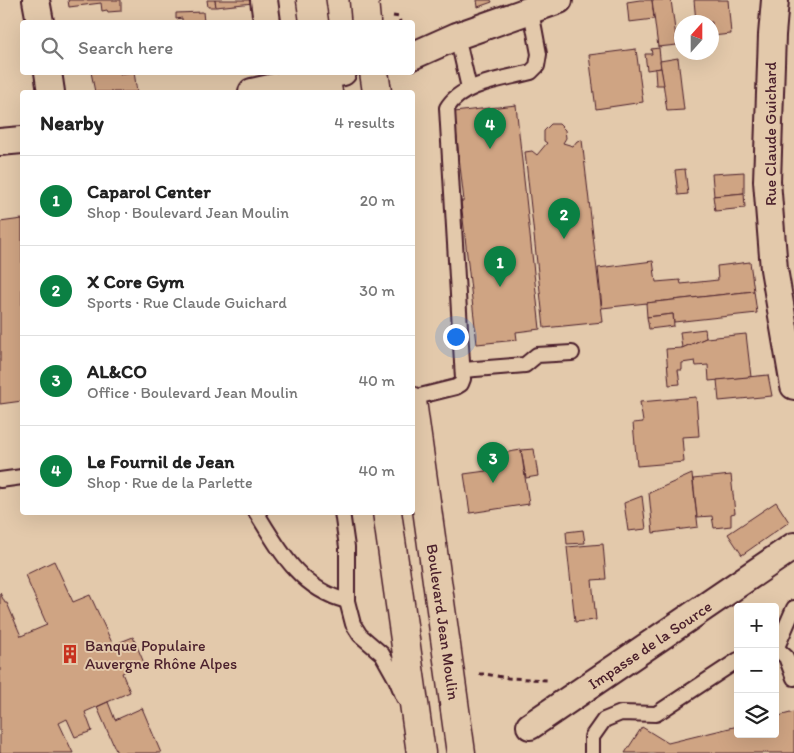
<!DOCTYPE html>
<html lang="en">
<head>
<meta charset="utf-8">
<style>
	:root { --surface:#fff; --page:#f2f2f2; --text:#222; --muted:#767676; --line:#e0e0e0; --accent:#0b8043 }
	body { margin:0; font-family:Itim,sans-serif; background:var(--page); color:var(--text) }
	.controls { position:absolute; right:15px; bottom:15px; display:grid; overflow:hidden; border-radius:5px; box-shadow:0 5px 20px #0002 }
	.controls button { width:45px; height:45px; display:grid; place-items:center; padding:0; border:0; border-bottom:1px solid var(--line); background:var(--surface); color:var(--text); font:25px sans-serif }
	.compass { position:absolute; left:674px; top:15px; width:45px; height:45px; border-radius:50%; background:var(--surface); box-shadow:0 5px 20px #0002; rotate:21deg }
	.you { position:absolute; left:455px; top:336px; width:18px; height:18px; margin:-12px; border:4px solid #fff; border-radius:50%; background:#1a73e8; box-shadow:0 0 0 8px #1a73e833 }
	.badge { display:grid; place-items:center; width:32px; height:32px; border-radius:50%; background:var(--accent); color:#fff; font-size:16px; font-weight:700 }
	.pin { position:absolute; translate:-50% -41px; filter:drop-shadow(0 1px 2px #0008) }
	.pin::after { content:''; position:absolute; top:26px; width:18px; height:15px; background:inherit; clip-path:polygon(0 0,100% 0,50% 100%) }
	.list { margin:0; padding:0; list-style:none }
	h2 { display:flex; justify-content:space-between; align-items:center; height:65px; margin:0; padding:0 20px; font-size:21px }
	h2 small { font-size:16px; font-weight:400; color:var(--muted) }
	.list li { display:grid; grid-template-columns:32px 1fr auto; gap:15px; align-items:center; box-sizing:border-box; height:90px; padding:0 20px; border-top:1px solid var(--line) }
	.list b { display:block; font-size:19px; white-space:nowrap }
	.list p { margin:0; font-size:16px; white-space:nowrap; color:var(--muted) }
	.list em { font-size:16px; font-style:normal; color:var(--muted) }
	.icon { flex:none; width:28px; height:28px; fill:none; stroke:currentColor; stroke-width:2; stroke-linecap:round; stroke-linejoin:round }
	.map { position:relative; flex:none; width:794px; height:753px; overflow:hidden }
	.search { position:absolute; background:var(--surface); box-shadow:0 5px 20px #0002; left:20px; top:20px; width:395px; height:55px; display:flex; align-items:center; gap:12px; box-sizing:border-box; padding:0 18px; border-radius:5px; color:var(--muted); font-size:19px }
	.panel { position:absolute; background:var(--surface); box-shadow:0 5px 20px #0002; left:20px; top:90px; width:395px; height:425px; border-radius:5px }
	.map>svg:first-child { display:block }
	.building { fill:#cfa483; stroke:#4a1f2b }
	.lines { fill:none; stroke-linecap:round; stroke-linejoin:round }
	.service-casing { stroke:#4a1f2b; stroke-width:18 }
	.minor-casing { stroke:#4a1f2b; stroke-width:30 }
	.primary-casing { stroke:#4a1f2b; stroke-width:31 }
	.path { stroke:#4a1f2b; stroke-width:3; stroke-dasharray:5 4; stroke-linecap:butt }
	.service { stroke:#e3c9ab; stroke-width:14 }
	.minor { stroke:#e3c9ab; stroke-width:26 }
	.primary { stroke:#e3c9ab; stroke-width:28 }
	.labels { text-anchor:middle; dominant-baseline:central; stroke-width:4; stroke-linejoin:round; paint-order:stroke }
	.street-label { font-size:16px; fill:#4a1f2b; stroke:#e3c9ab }
	.poi-label { font-size:16px; fill:#4a1f2b; stroke:#e3c9ab; text-anchor:start }
</style>
</head>
<body>
<div class="map">
<svg width="794" height="753" viewBox="0 0 794 753">
	<rect width="100%" height="100%" fill="#e3c9ab"/>
	<filter id="ink" filterUnits="userSpaceOnUse"><feTurbulence type="fractalNoise" baseFrequency=".02" numOctaves="2"/><feDisplacementMap in="SourceGraphic" scale="10" xChannelSelector="R" yChannelSelector="G"/><feConvolveMatrix kernelMatrix="1 2 1 2 8 2 1 2 1" color-interpolation-filters="sRGB"/></filter>
	<g filter="url(#ink)">
		<g class="building">
			<path d="M68,0H121V11L108,12L107,10L102,11L101,3L69,7Z"/>
			<path d="M207,0H215L216,7H208Z"/>
			<path d="M215,0H253V3L216,7Z"/>
			<path d="M477,0H491L492,2L478,7Z"/>
			<path d="M640,0H652L654,19L629,22L627,2Z"/>
			<path d="M652,0H671L677,45L658,47Z"/>
			<path d="M694,0H728L731,34L712,36V22H696Z"/>
			<path d="M203,12L204,22H182V18L176,19V13Z"/>
			<path d="M659,48L661,68L647,70L645,54H652L651,49Z"/>
			<path d="M636,49L643,102L596,109L589,55Z"/>
			<path d="M678,58L684,110L667,111L660,61Z"/>
			<path d="M661,68L664,85H656L655,69Z"/>
			<path d="M91,72H119V74L134,72L137,92H95Z"/>
			<path d="M516,105L540,329L516,332L517,340L477,344L461,201H464L454,112Z"/>
			<path d="M551,124H559L565,130L566,138L563,143L573,146L577,141L582,140L603,322L544,328L525,152L532,151L537,155L547,143L544,141V131Z"/>
			<path d="M685,169L688,194L678,195L675,170Z"/>
			<path d="M744,172V193L714,196L712,174Z"/>
			<path d="M744,193L745,208L715,211L713,196Z"/>
			<path d="M22,219V401L0,404V222Z"/>
			<path d="M653,261L656,282L680,280L681,284L718,280L717,266L750,262L754,291L602,308L598,268Z"/>
			<path d="M754,291L757,313L674,322L673,314L647,317L646,303Z"/>
			<path d="M673,314L674,326L649,329L647,317Z"/>
			<path d="M705,329L706,338L682,348L680,332Z"/>
			<path d="M746,334L751,377L709,381L708,365L696,366L695,361L682,363V370H678L680,384L669,385L666,349L682,348L706,338Z"/>
			<path d="M768,375L772,396L719,401L717,380Z"/>
			<path d="M696,397L699,436L682,437L684,462L637,466L633,423L643,422L640,402Z"/>
			<path d="M534,449L538,476L526,478L521,450Z"/>
			<path d="M521,450L529,504L470,513L464,474L486,471L484,456Z"/>
			<path d="M692,474L698,527L653,533L649,493Z"/>
			<path d="M731,475L735,513L731,514V526L714,528L712,516L697,517L693,479Z"/>
			<path d="M642,496L646,529L628,531L624,503Z"/>
			<path d="M776,502L789,522L742,555L728,534Z"/>
			<path d="M583,530L585,543L567,544L566,532Z"/>
			<path d="M603,544L606,579L592,580L596,620L575,622L567,547Z"/>
			<path d="M54,561L73,602L90,595L113,645L133,637L144,663L122,673L130,692L85,712L92,731L75,737L67,719L59,723L73,753H0V593L5,603H7L21,636L47,625L25,575Z"/>
			<path d="M108,702L115,720L142,708L161,753H117L97,707Z"/>
			<path d="M794,712V753H625L642,727L668,743L738,726V734H775V717Z"/>
		</g>
		<g class="lines">
			<g class="service-casing">
				<g id="service">
					<path d="M457,36L469,88"/>
					<path d="M463,370L525,365L537,355L572,353"/>
					<path d="M412,398L456,387L461,384L463,379L447,108C461,83 505,79 531,72L537,66L539,54L531,11"/>
					<path d="M0,480L22,477"/>
					<path d="M256,512C280,551 300,589 347,601"/>
					<path d="M342,512L347,547V601L353,624L360,635L382,654L396,679L404,698"/>
					<path d="M775,647L786,657L794,678"/>
					<path d="M777,647L794,608"/>
					<path d="M592,753V737L604,720L621,713L656,714L738,660"/>
				</g>
			</g>
			<g class="minor-casing">
				<g id="minor">
					<path d="M36,0L40,22"/>
					<path d="M264,0L267,22"/>
					<path d="M775,0L772,35L767,181L774,269L794,386"/>
					<path d="M412,56L457,36L559,0"/>
					<path d="M48,72L51,92"/>
					<path d="M252,92L343,72"/>
					<path d="M0,142L22,140"/>
					<path d="M530,726L794,546"/>
				</g>
			</g>
			<g class="primary-casing">
				<g id="primary">
					<path d="M311,0L314,22"/>
					<path d="M364,0L366,22"/>
					<path d="M324,72L328,92"/>
					<path d="M374,72L377,92"/>
					<path d="M412,401L461,753"/>
					<path d="M387,512L421,753"/>
				</g>
			</g>
			<g class="path">
				<path d="M393,16L399,17L400,22"/>
				<path d="M479,674H485L508,678L549,680"/>
			</g>
			<use href="#service" class="service"/>
			<use href="#minor" class="minor"/>
			<use href="#primary" class="primary"/>
		</g>
	</g>
	<defs>
		<g id="building-bare" transform="scale(1.5)"><path d="M-4-6H4V6H1V3H-1V6H-4ZM-2.5-4.3h1.7v1.8h-1.7ZM.8-4.3h1.7v1.8H.8ZM-2.5-1h1.7V.8h-1.7ZM.8-1h1.7V.8H.8Z" fill="#c8321e" stroke="#e3c9ab" stroke-width="2.5" paint-order="stroke"/></g>
	</defs>
	<g fill-rule="evenodd">
		<use href="#building-bare" x="70" y="654"/>
	</g>
	<g class="labels">
		<g class="street-label">
			<text transform="translate(770 134) rotate(-90)">Rue Claude Guichard</text>
			<text transform="translate(443 622) rotate(82)">Boulevard Jean Moulin</text>
			<text transform="translate(650 645) rotate(-34)">Impasse de la Source</text>
		</g>
		<g class="poi-label">
			<text x="85" y="645">Banque Populaire<tspan x="85" dy="18">Auvergne Rhône Alpes</tspan></text>
		</g>
	</g>
</svg>
<div class="controls">
<button>+</button>
<button>−</button>
<button><svg class="icon" aria-label="layers" viewBox="0 0 24 24"><path d="M12 4l9 5-9 5-9-5zM3 14l9 5 9-5"/></svg></button>
</div>
<svg class="compass" viewBox="-18 -18 36 36"><path d="M0-13l5 13h-10z" fill="#e53935"/><path d="M0 13l5-13h-10z" fill="#767676"/></svg>
<div class="you"></div>
<div class="pin badge" style="left:500px;top:287px">1</div>
<div class="pin badge" style="left:564px;top:239px">2</div>
<div class="pin badge" style="left:493px;top:483px">3</div>
<div class="pin badge" style="left:490px;top:149px">4</div>
<div class="search"><svg class="icon" aria-label="search" viewBox="0 0 24 24"><circle cx="10" cy="10" r="6"/><path d="M15 15l6 6"/></svg>Search here</div>
<section class="panel">
<h2>Nearby<small>4 results</small></h2>
<ul class="list">
<li><span class="badge">1</span><div><b>Caparol Center</b><p>Shop · Boulevard Jean Moulin</p></div><em>20 m</em></li>
<li><span class="badge">2</span><div><b>X Core Gym</b><p>Sports · Rue Claude Guichard</p></div><em>30 m</em></li>
<li><span class="badge">3</span><div><b>AL&amp;CO</b><p>Office · Boulevard Jean Moulin</p></div><em>40 m</em></li>
<li><span class="badge">4</span><div><b>Le Fournil de Jean</b><p>Shop · Rue de la Parlette</p></div><em>40 m</em></li>
</ul>
</section>
</div>
</body>
</html>
